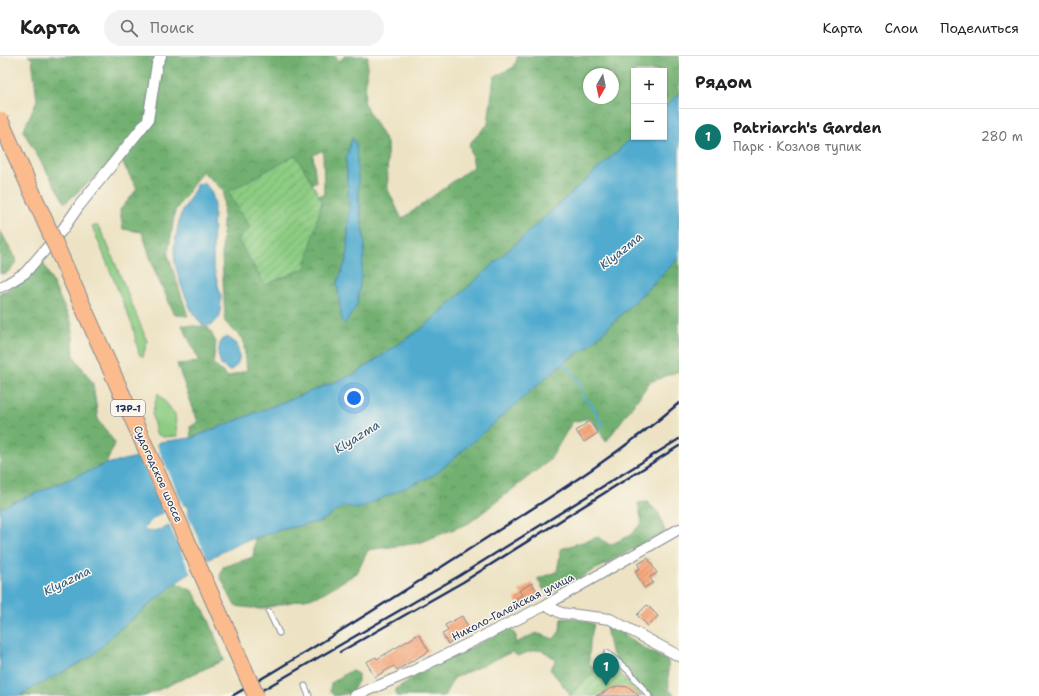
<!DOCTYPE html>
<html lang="ru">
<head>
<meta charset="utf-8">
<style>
	:root { --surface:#fff; --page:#f2f2f2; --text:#202124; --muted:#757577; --line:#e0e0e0; --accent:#0f766e }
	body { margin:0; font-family:"Shantell Sans",sans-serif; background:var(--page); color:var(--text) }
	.controls { position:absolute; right:12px; top:12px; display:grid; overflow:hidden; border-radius:0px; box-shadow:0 1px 3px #0004 }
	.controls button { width:36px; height:36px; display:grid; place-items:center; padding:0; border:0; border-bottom:1px solid var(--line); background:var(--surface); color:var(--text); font:20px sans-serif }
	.compass { position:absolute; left:583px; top:12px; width:36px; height:36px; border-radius:50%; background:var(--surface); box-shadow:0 1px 3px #0004; rotate:189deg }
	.you { position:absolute; left:354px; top:342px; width:14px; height:14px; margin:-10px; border:3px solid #fff; border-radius:50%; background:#1a73e8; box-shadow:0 0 0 6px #1a73e833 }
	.badge { display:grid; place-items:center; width:26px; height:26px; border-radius:50%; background:var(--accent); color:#fff; font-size:13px; font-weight:700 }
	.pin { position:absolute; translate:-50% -33px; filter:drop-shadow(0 1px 2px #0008) }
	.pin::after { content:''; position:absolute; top:21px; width:14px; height:12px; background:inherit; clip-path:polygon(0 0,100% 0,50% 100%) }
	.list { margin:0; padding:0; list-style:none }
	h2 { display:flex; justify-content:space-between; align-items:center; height:52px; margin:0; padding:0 16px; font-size:17px }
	h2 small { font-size:13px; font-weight:400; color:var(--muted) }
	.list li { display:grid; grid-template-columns:26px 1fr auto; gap:12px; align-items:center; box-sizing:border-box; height:56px; padding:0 16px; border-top:1px solid var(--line) }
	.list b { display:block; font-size:15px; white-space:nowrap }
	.list p { margin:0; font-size:13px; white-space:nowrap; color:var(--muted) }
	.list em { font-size:13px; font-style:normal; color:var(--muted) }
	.icon { flex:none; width:22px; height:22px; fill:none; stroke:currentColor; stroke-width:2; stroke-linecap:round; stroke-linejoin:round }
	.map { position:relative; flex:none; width:679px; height:640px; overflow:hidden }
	header { display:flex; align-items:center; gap:24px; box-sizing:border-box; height:56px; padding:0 20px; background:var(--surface); border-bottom:1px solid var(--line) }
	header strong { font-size:19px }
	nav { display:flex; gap:22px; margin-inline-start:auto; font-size:14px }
	.search { width:280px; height:36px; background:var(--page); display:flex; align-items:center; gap:10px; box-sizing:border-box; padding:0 14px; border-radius:22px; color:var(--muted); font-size:15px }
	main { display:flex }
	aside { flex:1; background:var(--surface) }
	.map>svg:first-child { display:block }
	.grass { fill:#8dcc83; stroke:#547e70 }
	.forest { fill:url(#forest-crowns); stroke:#467068; fill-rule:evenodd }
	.garden { fill:url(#garden-furrows); stroke:#547e70 }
	.water { fill:#51abcf; stroke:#366d96; fill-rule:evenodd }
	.pier { fill:#ede3c4 }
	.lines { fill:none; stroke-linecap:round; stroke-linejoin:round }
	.stream { stroke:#51abcf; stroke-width:2.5 }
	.building { fill:url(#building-hatch) }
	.lane-casing { stroke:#848991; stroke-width:7 }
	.street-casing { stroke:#848991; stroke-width:12 }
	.lane { stroke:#fff; stroke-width:5 }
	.street { stroke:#fff; stroke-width:10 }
	.rail { stroke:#1b2f5e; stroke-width:2.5 }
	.primary-bridge-casing { stroke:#848991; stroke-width:18; stroke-linecap:butt }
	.primary-bridge { stroke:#fbbb8d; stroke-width:16 }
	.labels { text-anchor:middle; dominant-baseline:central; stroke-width:3; stroke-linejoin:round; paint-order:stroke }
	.shield { fill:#fbf7ec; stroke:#5e6b89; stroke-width:1 }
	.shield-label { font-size:10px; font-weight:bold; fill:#1b2f5e }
	.street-label { font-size:11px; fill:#1b2f5e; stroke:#fbf7ec }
	.water-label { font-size:12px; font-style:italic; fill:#2e5a86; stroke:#fbf7ec }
</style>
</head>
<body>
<header>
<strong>Карта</strong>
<div class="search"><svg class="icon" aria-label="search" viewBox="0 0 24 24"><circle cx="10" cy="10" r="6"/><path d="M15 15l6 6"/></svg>Поиск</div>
<nav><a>Карта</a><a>Слои</a><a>Поделиться</a></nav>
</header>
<main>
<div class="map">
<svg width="679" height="640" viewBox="0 0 679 640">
	<defs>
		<pattern id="forest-crowns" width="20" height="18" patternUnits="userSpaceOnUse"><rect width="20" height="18" fill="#72b071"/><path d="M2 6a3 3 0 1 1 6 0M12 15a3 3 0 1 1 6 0" fill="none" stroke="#5d9060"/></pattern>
		<pattern id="garden-furrows" width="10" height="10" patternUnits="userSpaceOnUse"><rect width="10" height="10" fill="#8dcc83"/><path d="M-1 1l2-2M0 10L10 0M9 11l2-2" fill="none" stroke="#72a66e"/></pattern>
		<pattern id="building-hatch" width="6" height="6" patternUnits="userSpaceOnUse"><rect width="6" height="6" fill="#f7a97d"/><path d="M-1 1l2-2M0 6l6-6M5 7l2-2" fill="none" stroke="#c78a6a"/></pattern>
	</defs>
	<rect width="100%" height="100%" fill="#fbf7ec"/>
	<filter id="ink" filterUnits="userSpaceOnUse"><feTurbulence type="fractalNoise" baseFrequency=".025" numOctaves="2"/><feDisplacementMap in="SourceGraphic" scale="8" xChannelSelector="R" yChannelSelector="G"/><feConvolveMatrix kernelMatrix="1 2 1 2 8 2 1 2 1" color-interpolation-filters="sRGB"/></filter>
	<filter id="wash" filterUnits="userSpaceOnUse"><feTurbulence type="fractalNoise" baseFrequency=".012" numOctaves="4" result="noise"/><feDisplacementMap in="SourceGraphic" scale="16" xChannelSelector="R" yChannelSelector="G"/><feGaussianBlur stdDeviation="0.9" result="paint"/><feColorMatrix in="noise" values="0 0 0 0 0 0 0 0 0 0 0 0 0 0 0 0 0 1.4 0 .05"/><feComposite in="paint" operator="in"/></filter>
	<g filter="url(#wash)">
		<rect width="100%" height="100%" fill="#ede3c4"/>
		<g class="grass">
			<path d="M92,170H98L106,185L147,285L143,301L139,298L133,271Z"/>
			<path d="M158,337L175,358L177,380L163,381L156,378L152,358Z"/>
		</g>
		<g class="forest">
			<path d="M28,0H335L339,5L345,0H368L364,48L387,87L388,134L402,163L474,110L469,88L488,68L494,21L514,11L518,0H679V38L664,52V15H634V80L425,270L355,318L191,382L190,371L198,366L177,308L200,306L182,269L208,271L216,286L213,308L228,321L247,314L243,283L225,266L222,200L224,135L202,115L175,155L168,199L188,260L175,259L155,216L142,176L123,173L120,154L137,133L119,100L65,147L23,75L37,44L32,2ZM589,18H613V42H589ZM352,82L365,190L337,227L347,202L349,151L346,103ZM323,94L324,139H319L307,144L309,127L316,126L313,99Z"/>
			<path d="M0,174L17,206L7,217L0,218Z"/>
			<path d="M679,202V315L650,326L606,386L595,368L589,362L572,366L550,404L469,467L419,487L368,494L357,517L318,540L260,553L235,550L220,520L223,511L253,501L255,482L280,474L322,465L344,449L563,307L590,289Z"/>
			<path d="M43,206L72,268L74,300L93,328L98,363L115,387L106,408L0,452V236C16,233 31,217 43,206Z"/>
			<path d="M647,446L659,457L665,476L557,534H544L537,523L557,516L561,493L598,481L610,489L629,480L642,467L638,447Z"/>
			<path d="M176,527L193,535L209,564L224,604L145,640H19L92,600L117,575Z"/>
			<path d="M573,562L594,568L590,585L589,607L593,611L608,602L618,612V616L607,605L570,638L550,613L556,604C539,590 537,593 518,600L512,596L454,622L444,640H396V633L417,618L510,572L516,580V587L536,577L554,583L560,575L561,563Z"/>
			<path d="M606,571H614L645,593L668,605L669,633L675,640H646L624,615L611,596Z"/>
			<path d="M352,615L358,618V625L351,637L334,640L330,635L331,627C338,624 344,617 352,615Z"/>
		</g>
		<g class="garden">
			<path d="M296,99L322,145L305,212L265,229L238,184L250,172L228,136Z"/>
			<path d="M607,605L642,640H568Z"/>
		</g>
		<g class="water">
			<path d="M679,38V202L590,289L563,307L436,418L358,453L344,450L322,465L280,474L240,487L214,500L176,527L117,575L92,600L19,640H0V452L106,408L137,401L160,386L191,382L355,318L425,270L634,80V81H664V52ZM181,448L188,450L189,454C188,456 188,458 186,460C181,467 155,477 145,475L144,473C153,459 167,455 181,448Z"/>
			<path d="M352,81L356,89L359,146L365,190L357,249L345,268L342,265L337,227L347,202L349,151L346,103Z"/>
			<path d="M204,127L211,135L214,144L213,208L221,241L220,261L212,269H202L192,256L181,229L175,208L174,191L180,160L197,129Z"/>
			<path d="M228,281L237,288C240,301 242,306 230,315L221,309L218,297L221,284Z"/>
		</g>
		<g class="pier">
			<path d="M156,387L184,451L181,450L165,458L138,398Z"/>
			<path d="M186,455L209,506L191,518L169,468L185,459Z"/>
		</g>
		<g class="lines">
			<path class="stream" d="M561,306L575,319L579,327L584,342L592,349L603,370"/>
		</g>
		<g id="blocks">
			<g class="building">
				<path d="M589,365L598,377L584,386L576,375Z"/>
				<path d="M648,502L657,517L650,521L653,527L644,532L635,515L640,513L638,508Z"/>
				<path d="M532,527L540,540L520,552L515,543L522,539L519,535Z"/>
				<path d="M647,549L658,560L648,570L637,559Z"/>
				<path d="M462,560L470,575L448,588L442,578L448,575L445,569Z"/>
				<path d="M419,578L429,595L397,614L394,610L375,621L366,606L376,601L377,603Z"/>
				<path d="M617,630L629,631L639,640H596Z"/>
			</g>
		</g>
	</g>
	<g filter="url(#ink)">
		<use href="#blocks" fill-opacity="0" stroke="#848991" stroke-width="1"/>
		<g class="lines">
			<g class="lane-casing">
				<g id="lane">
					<path d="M269,556L279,577"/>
					<path d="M607,597L629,615L649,640"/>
					<path d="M305,630L309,640"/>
				</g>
			</g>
			<g class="street-casing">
				<g id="street">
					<path d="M0,231L5,229L25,217L63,173L79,150L148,64L157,8L161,0"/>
					<path d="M546,549L561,557L610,563L679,600"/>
					<path d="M354,640L411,616L546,549L679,473"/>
				</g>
			</g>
			<use href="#lane" class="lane"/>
			<use href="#street" class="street"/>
			<g class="rail">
				<path d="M340,596L463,526L679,390"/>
				<path d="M232,640C313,593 392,543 471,492C542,446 615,402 679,347"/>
				<path d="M252,640L459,520L679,383"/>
			</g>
			<g class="primary-bridge-casing">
				<path id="primary-bridge" d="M0,64L256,640"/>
			</g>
			<use href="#primary-bridge" class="primary-bridge"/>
		</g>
	</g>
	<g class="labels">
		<rect class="shield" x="111" y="344" width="34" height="16" rx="3"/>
		<g class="shield-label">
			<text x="128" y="352">17Р-1</text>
		</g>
		<g class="street-label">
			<text transform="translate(158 418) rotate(66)">Судогодское шоссе</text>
			<text transform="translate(513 551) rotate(-27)">Николо-Галейская улица</text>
		</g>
		<g class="water-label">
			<text transform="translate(621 195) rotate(-39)">Klyazma</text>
			<text transform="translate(357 381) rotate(-32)">Klyazma</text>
			<text transform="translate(67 525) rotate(-26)">Klyazma</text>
		</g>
	</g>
</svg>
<div class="controls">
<button>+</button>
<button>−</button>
</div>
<svg class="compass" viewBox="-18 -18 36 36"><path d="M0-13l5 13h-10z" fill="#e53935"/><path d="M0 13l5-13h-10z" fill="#757577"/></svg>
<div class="you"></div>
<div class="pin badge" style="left:606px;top:630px">1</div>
</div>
<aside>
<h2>Рядом<small></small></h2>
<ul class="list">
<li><span class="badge">1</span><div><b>Patriarch's Garden</b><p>Парк · Козлов тупик</p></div><em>280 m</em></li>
</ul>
</aside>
</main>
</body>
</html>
